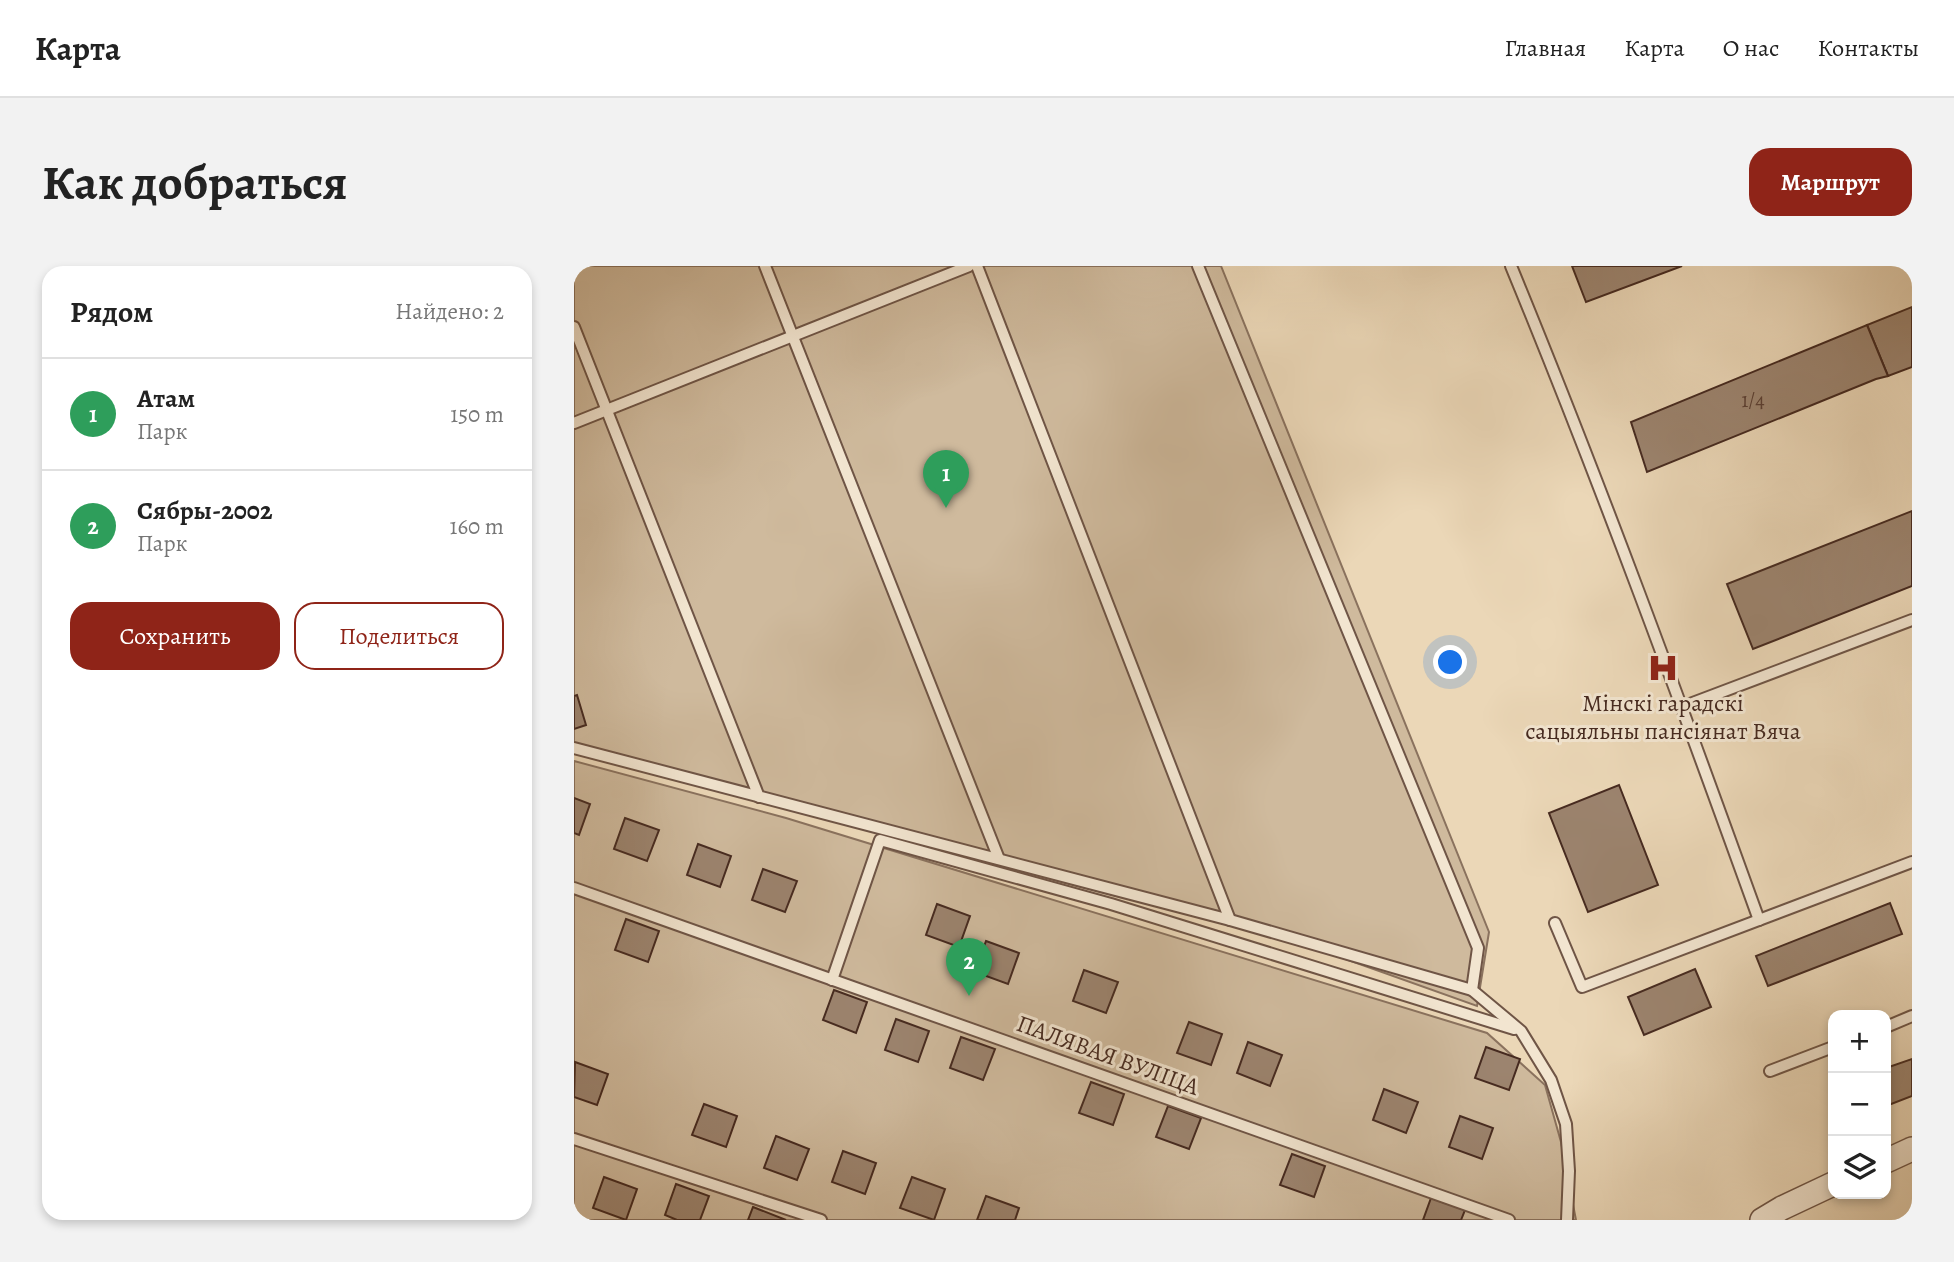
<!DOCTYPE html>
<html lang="ru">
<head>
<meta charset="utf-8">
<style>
	:root { --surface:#fff; --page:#f2f2f2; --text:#222; --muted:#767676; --line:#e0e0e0; --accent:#8f2418 }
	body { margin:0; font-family:Alegreya,serif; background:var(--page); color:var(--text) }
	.controls { position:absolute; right:21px; bottom:21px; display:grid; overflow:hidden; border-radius:14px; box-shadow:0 4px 10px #0003 }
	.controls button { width:63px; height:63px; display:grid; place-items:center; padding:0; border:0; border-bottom:2px solid var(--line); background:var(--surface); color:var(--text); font:35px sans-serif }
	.you { position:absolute; left:877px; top:397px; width:24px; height:24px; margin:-18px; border:5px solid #fff; border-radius:50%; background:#1a73e8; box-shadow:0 0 0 10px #1a73e833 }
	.badge { display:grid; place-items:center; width:46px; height:46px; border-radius:50%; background:var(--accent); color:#fff; font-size:23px; font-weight:700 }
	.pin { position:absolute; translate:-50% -58px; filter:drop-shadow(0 2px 4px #0008) }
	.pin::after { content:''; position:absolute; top:37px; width:24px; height:21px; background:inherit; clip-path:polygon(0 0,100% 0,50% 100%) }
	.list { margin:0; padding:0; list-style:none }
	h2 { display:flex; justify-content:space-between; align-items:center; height:91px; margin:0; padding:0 28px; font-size:30px }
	h2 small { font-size:23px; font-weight:400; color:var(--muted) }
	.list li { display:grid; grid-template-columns:46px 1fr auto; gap:21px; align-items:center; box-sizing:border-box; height:112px; padding:0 28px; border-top:2px solid var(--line) }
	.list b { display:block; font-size:26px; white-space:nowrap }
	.list p { margin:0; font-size:23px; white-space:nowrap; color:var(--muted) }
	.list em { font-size:23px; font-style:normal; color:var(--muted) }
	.actions { display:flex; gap:14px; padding:21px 28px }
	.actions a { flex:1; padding:16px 0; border:2px solid var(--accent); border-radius:21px; text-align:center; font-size:24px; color:var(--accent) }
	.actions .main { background:var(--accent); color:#fff }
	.icon { flex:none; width:38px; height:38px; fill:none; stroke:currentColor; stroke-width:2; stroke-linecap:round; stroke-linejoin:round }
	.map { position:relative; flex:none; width:1338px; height:954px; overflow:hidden; border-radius:21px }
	header { display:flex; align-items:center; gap:42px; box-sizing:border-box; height:98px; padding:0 35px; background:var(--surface); border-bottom:2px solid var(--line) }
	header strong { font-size:33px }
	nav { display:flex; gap:38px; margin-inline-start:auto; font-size:24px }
	.intro { display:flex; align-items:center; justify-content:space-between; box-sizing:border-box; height:168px; padding:0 42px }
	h1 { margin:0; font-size:49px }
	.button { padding:18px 32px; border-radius:21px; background:var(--accent); color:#fff; font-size:24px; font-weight:700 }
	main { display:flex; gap:42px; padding:0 42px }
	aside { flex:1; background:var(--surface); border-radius:21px; box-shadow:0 4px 10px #0003 }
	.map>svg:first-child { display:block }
	.green { fill:#cfba9d; stroke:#8a725e; stroke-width:2 }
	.building { fill:#9c846f; stroke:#462a20; stroke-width:2 }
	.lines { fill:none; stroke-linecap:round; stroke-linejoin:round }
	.service-casing { stroke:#6f5546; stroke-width:14 }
	.minor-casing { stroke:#6f5546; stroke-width:26 }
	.service { stroke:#f2e5d0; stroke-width:10 }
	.minor { stroke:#f2e5d0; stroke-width:23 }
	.labels { text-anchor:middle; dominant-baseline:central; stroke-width:6; stroke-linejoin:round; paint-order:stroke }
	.number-label { font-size:21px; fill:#5c4034 }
	.poi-label { font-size:24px; fill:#462a20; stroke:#f2e5d0 }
	.street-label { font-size:24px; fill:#462a20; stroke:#f2e5d0 }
</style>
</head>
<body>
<header>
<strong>Карта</strong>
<nav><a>Главная</a><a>Карта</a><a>О нас</a><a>Контакты</a></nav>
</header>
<div class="intro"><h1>Как добраться</h1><a class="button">Маршрут</a></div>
<main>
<aside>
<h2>Рядом<small>Найдено: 2</small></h2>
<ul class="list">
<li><span class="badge" style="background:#2e9e5b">1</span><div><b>Атам</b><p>Парк</p></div><em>150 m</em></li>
<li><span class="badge" style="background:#2e9e5b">2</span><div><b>Сябры-2002</b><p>Парк</p></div><em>160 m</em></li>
</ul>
<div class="actions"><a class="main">Сохранить</a><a>Поделиться</a></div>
</aside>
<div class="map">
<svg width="1338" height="954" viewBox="0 0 1338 954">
	<rect width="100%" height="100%" fill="#ebd7b7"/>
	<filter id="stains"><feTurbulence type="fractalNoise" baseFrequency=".00286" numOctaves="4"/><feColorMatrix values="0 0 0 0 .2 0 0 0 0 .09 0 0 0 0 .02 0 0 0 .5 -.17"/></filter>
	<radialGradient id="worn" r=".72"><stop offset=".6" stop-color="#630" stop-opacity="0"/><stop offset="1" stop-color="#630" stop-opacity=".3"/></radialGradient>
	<g class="green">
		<path d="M0,0H647L915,666L903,740L676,659L0,484Z"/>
		<path d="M0,495L212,552L913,767L971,819L987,876L1002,954H0Z"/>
	</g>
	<g class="building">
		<path d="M998,0H1108L1012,36Z"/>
		<path d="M1338,41V101L1314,110L1293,59Z"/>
		<path d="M1293,59L1314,110L1302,113L1073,206L1057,156Z"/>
		<path d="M1338,245V320L1179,383L1153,318Z"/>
		<path d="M3,429L12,459L0,463V430Z"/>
		<path d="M1045,519L1084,619L1014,646L975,547Z"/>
		<path d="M0,532L16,538L5,569L0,567Z"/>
		<path d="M51,552L85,564L73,595L40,583Z"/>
		<path d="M124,578L157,590L146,621L113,609Z"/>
		<path d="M189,603L223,615L211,646L178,634Z"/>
		<path d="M1316,637L1328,668L1194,720L1182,690Z"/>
		<path d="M363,638L396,650L385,681L352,669Z"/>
		<path d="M52,653L85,665L74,696L41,684Z"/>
		<path d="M412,675L445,687L434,718L401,706Z"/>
		<path d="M1121,703L1137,741L1070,769L1054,731Z"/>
		<path d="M510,704L544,716L532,747L499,735Z"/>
		<path d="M260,724L293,736L282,767L249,754Z"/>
		<path d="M322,753L355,765L344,796L311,784Z"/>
		<path d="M615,756L648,768L637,799L603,787Z"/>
		<path d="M387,771L421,783L409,814L376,802Z"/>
		<path d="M674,776L708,789L696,820L663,807Z"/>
		<path d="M912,781L946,793L935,824L901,812Z"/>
		<path d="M1338,793V830L1312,840V802Z"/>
		<path d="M1,796L34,808L23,839L0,831Z"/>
		<path d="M517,816L550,828L539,859L505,847Z"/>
		<path d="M810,823L844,836L832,867L799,854Z"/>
		<path d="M130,838L163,850L152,881L118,869Z"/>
		<path d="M594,840L627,852L615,883L582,871Z"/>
		<path d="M886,850L919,862L908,893L875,881Z"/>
		<path d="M202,870L235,883L223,914L190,902Z"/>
		<path d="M269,885L302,897L291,928L258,916Z"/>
		<path d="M718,888L751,900L740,931L706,919Z"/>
		<path d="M30,911L63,923L52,954L19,942Z"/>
		<path d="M338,911L371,923L360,954L326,942Z"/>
		<path d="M102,918L135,930L126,954H103L91,949Z"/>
		<path d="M412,930L445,942L441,954H403Z"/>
		<path d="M857,932L891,944L887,954H849Z"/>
		<path d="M179,941L212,954H174Z"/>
	</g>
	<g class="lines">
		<g class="service-casing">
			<g id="service">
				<path d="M191,0L425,593"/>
				<path d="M403,0L656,654"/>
				<path d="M624,0L904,682L898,724L947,765L977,814L992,858L995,905L993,954"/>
				<path d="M937,0C1026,216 1106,435 1185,654"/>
				<path d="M0,61L185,531"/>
				<path d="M0,157L395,0"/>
				<path d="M1108,441L1338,354"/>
				<path d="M0,482L656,654L898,724"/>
				<path d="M0,622L935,954"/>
				<path d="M981,657L1008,721L1338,596"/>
				<path d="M258,714L306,574L537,638L940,763"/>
				<path d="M1312,761L1338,750"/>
				<path d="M1196,805L1259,781"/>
				<path d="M0,873L247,954"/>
			</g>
		</g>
		<g class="minor-casing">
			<g id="minor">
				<path d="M1312,895L1338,883"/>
				<path d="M1188,954L1208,942L1259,918"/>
			</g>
		</g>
		<use href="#service" class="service"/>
		<use href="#minor" class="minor"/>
	</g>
	<defs>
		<g id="hospital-bare" transform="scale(2.415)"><path d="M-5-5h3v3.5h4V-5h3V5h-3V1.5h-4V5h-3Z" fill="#8f2418" stroke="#f2e5d0" stroke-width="2.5" paint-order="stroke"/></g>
	</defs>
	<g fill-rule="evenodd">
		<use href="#hospital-bare" x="1089" y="402"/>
	</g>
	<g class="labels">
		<g class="number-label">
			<text x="1179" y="134">1/4</text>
		</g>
		<g class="poi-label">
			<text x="1089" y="437">Мінскі гарадскі<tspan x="1089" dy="28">сацыяльны пансіянат Вяча</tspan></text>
		</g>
		<g class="street-label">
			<text transform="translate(534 789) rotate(20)">ПАЛЯВАЯ ВУЛІЦА</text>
		</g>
	</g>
	<rect width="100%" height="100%" filter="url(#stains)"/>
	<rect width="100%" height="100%" fill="url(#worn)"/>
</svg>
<div class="controls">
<button>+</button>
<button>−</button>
<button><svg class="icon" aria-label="layers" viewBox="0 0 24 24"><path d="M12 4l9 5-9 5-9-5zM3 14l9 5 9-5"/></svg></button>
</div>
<div class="you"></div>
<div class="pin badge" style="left:372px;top:242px;background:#2e9e5b">1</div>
<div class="pin badge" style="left:395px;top:730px;background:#2e9e5b">2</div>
</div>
</main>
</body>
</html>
